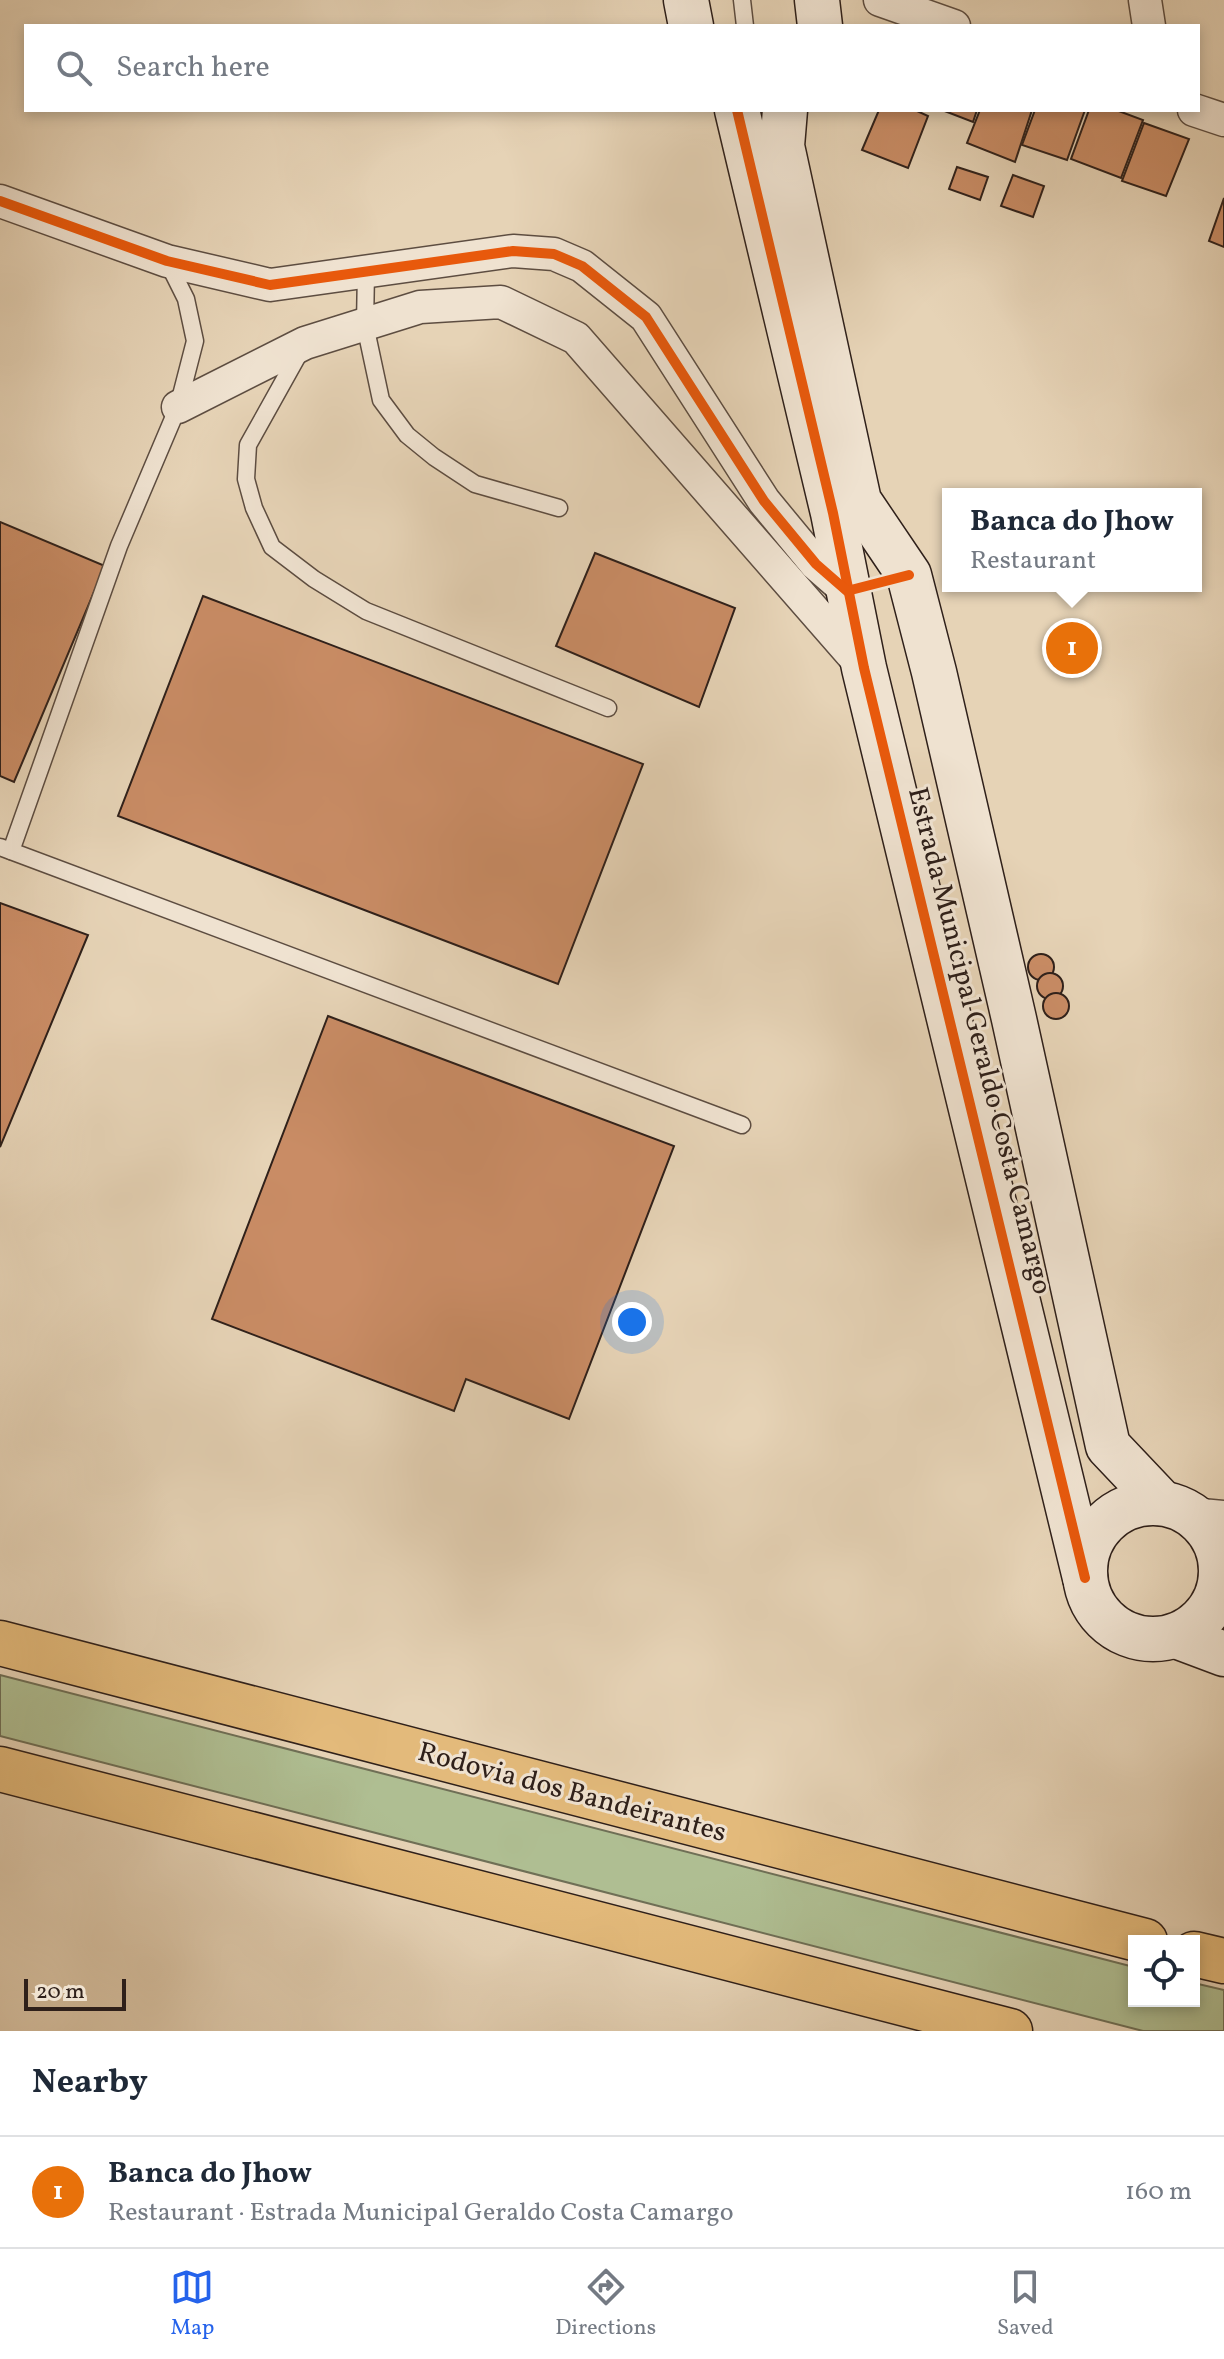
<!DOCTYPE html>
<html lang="en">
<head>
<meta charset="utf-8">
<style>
	:root { --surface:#fff; --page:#f2f2f3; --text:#1f2937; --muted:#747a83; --line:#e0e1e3; --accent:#2563eb }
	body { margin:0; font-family:Vollkorn,serif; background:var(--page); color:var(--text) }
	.controls { position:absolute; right:24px; bottom:24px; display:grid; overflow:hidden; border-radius:0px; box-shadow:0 4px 12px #0003 }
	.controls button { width:72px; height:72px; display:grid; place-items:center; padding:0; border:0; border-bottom:2px solid var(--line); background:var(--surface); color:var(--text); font:40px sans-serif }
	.scale { position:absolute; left:24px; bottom:20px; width:102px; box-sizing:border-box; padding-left:8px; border:4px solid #2f201a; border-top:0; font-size:22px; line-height:28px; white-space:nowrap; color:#2f201a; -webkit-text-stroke:6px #efe2d0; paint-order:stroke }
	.you { position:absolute; left:632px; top:1322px; width:28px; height:28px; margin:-20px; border:6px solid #fff; border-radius:50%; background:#1a73e8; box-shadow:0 0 0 12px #1a73e833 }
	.badge { display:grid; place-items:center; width:52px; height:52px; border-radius:50%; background:var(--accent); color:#fff; font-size:26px; font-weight:700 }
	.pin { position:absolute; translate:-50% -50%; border:4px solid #fff; box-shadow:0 2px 8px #0006 }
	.popup { position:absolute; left:942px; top:488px; width:260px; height:104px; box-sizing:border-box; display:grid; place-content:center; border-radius:0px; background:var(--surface); filter:drop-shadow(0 2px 6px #0005); font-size:26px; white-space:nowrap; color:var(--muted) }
	.popup b { font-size:30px; color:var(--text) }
	.popup::after { content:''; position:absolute; left:50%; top:100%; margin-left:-16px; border:16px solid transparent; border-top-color:var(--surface) }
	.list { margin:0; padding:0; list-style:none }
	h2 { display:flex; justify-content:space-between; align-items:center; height:104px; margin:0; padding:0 32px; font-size:34px }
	h2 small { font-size:26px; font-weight:400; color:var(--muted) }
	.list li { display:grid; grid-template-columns:52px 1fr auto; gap:24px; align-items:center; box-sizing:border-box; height:112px; padding:0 32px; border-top:2px solid var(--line) }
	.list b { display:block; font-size:30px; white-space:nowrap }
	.list p { margin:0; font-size:26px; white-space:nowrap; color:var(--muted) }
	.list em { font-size:26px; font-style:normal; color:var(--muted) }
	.icon { flex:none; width:44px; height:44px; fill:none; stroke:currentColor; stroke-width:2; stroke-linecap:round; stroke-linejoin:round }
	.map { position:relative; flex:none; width:1224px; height:2031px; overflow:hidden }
	.search { position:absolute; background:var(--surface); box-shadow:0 4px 12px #0003; left:24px; right:24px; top:24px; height:88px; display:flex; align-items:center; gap:20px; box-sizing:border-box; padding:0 28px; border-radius:0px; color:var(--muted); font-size:30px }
	.sheet { height:216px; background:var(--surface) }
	nav { display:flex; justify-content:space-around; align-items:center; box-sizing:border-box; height:112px; border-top:2px solid var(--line); background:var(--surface); font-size:22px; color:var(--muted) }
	nav a { display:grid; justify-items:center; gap:4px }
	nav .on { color:var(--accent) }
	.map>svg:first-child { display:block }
	.green { fill:#afbe92; stroke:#6f6f56; stroke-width:2 }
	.building { fill:#c98c65; stroke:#2f201a; stroke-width:2 }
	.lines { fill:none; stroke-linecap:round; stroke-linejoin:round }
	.lane-casing { stroke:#5d4d41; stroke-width:19 }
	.street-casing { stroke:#5d4d41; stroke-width:35 }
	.secondary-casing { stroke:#2f201a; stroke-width:47 }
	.highway-casing { stroke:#2f201a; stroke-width:47 }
	.lane { stroke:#efe2d0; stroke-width:16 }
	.street { stroke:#efe2d0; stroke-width:32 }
	.secondary { stroke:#efe2d0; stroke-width:44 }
	.highway { stroke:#e3ba7b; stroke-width:44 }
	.cycleway-casing { stroke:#efe2d0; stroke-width:15 }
	.cycleway { stroke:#e8590c; stroke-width:10 }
	.labels { text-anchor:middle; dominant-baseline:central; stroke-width:6; stroke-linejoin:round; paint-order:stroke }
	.street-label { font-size:28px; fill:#2f201a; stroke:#efe2d0 }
</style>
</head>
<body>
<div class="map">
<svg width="1224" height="2031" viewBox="0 0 1224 2031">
	<rect width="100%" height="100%" fill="#e6d3b6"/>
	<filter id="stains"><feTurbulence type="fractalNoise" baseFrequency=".0025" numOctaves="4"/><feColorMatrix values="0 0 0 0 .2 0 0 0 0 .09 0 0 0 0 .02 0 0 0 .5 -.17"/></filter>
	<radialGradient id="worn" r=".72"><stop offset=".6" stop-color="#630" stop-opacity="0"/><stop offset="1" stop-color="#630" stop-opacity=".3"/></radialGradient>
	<path class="green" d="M0,1675L1134,1967V2001H1194V1983L1224,1990V2031H1143L0,1736Z"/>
	<g class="building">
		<path d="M879,110H915L928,116L908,168L862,150Z"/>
		<path d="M942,110H977L973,122Z"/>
		<path d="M980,110H1032L1015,162L967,143Z"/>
		<path d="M1035,110H1085L1067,160L1022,145Z"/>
		<path d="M1089,110H1116L1143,120L1121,178L1071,159Z"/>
		<path d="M1144,123L1189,139L1166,196L1122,181Z"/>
		<path d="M957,167L988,177L980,200L949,189Z"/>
		<path d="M1013,175L1044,186L1033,217L1001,206Z"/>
		<path d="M1224,198V247L1209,241Z"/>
		<path d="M0,522L105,566L14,782L0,776Z"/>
		<path d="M595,553L735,608L699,707L556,646Z"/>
		<path d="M203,596L643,764L558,984L118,816Z"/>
		<path d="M0,903L88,935L0,1147Z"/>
		<circle cx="1041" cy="967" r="13"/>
		<circle cx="1050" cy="986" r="13"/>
		<circle cx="1056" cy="1006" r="13"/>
		<path d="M328,1016L674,1146L569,1419L466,1379L454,1411L212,1319Z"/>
	</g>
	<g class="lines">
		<g class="lane-casing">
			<g id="lane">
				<path d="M742,0L745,26"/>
				<path d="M366,271L365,325L381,400L407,435L434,457L475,484L559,508"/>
				<path d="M301,350L248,445L246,479L254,508L272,547L314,579L366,611L608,708"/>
				<path d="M0,847L742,1125"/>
				<path d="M11,851L119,546L178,407L195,341L186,299L168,263"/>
			</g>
		</g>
		<g class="street-casing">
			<g id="street">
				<path d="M880,0L954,26"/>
				<path d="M1145,0L1149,26"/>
				<path d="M1194,110L1224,120"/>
				<path d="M0,201L167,261L270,285L513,251L554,254L582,266L646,317L764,501L816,564L847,591"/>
				<path d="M178,407L305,343L420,307L501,302L576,338L864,668"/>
				<path d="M1191,1514L1224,1517"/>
				<path d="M1222,1564H1224"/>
			</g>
		</g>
		<g class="secondary-casing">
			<g id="secondary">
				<path d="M686,0L691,26"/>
				<path d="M817,0L820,26"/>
				<path d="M737,110L833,513L864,668L1085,1578"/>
				<path d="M785,110L782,146L859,501L909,575L934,672L1014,1019L1108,1446L1162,1503"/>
				<circle cx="1153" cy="1571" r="68"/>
				<path d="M1176,1636L1224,1654"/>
			</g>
		</g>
		<g class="highway-casing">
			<g id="highway">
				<path d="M0,1643L1145,1941"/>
				<path d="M0,1769L1010,2031"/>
				<path d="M1194,1954L1224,1961"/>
			</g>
		</g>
		<use href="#lane" class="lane"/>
		<use href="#street" class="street"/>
		<use href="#secondary" class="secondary"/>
		<use href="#highway" class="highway"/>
		<g class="cycleway-casing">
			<g id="cycleway">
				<path d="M737,110L833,513L864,668L1085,1578"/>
				<path d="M0,201L167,261L270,285L513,251L554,254L582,266L646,317L764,501L816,564L847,591L909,575"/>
			</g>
		</g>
		<use href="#cycleway" class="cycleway"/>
	</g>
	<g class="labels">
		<g class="street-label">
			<text transform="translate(979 1041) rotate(76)">Estrada Municipal Geraldo Costa Camargo</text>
			<text transform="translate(572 1793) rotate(15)">Rodovia dos Bandeirantes</text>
		</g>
	</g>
	<rect width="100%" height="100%" filter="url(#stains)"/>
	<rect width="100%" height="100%" fill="url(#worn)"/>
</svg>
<div class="controls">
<button><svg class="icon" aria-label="locate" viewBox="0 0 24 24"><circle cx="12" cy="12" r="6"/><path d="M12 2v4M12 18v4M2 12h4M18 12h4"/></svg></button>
</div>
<div class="scale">20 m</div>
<div class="you"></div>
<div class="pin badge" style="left:1072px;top:648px;background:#e8710a">1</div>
<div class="popup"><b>Banca do Jhow</b>Restaurant</div>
<div class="search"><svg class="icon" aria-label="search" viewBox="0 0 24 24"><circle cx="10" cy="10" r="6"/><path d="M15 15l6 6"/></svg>Search here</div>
</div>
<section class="sheet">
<h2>Nearby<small></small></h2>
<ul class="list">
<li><span class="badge" style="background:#e8710a">1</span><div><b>Banca do Jhow</b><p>Restaurant · Estrada Municipal Geraldo Costa Camargo</p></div><em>160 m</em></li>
</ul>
</section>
<nav>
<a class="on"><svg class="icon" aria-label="map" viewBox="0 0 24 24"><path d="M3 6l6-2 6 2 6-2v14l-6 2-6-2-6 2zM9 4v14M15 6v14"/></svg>Map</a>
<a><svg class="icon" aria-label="directions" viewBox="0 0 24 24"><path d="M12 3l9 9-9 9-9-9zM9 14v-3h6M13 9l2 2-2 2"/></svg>Directions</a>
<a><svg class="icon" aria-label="saved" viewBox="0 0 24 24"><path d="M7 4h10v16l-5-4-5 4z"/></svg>Saved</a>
</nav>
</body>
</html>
